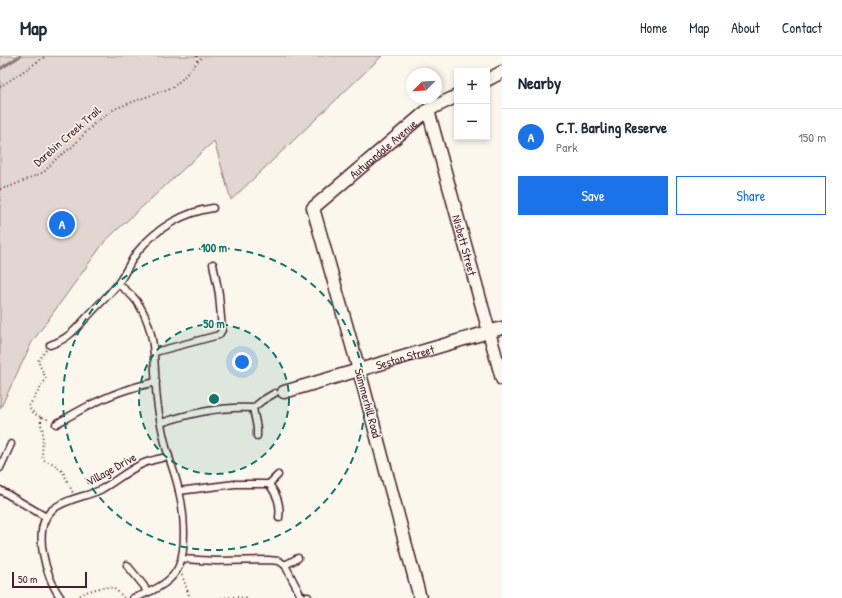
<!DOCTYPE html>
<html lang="en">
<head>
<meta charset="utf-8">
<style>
	:root { --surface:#fff; --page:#f2f2f3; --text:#1f2937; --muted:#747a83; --line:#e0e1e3; --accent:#1a73e8 }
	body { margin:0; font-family:"Patrick Hand",sans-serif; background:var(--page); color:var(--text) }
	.controls { position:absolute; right:12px; top:12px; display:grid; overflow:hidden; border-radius:0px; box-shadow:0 2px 6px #0003 }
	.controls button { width:36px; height:36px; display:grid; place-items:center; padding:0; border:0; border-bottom:1px solid var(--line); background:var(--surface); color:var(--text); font:20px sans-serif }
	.compass { position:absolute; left:406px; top:12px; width:36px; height:36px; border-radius:50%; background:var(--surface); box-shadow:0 2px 6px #0003; rotate:246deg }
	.scale { position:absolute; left:12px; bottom:10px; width:75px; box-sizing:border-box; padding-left:4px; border:2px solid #4a1f2b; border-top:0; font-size:11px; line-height:14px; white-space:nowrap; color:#4a1f2b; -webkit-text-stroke:3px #fbf7ec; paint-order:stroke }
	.you { position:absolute; left:242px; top:306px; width:14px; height:14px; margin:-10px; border:3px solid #fff; border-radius:50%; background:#1a73e8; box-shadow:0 0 0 6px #1a73e833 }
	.badge { display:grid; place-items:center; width:26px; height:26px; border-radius:50%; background:var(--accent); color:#fff; font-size:13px; font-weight:700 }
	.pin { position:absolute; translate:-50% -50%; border:2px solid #fff; box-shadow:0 1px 4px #0006 }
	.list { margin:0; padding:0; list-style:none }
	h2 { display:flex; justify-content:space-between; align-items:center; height:52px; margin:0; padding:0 16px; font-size:17px }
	h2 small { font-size:13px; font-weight:400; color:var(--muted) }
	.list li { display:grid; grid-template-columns:26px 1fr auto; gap:12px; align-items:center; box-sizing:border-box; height:56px; padding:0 16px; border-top:1px solid var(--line) }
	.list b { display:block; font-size:15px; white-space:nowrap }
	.list p { margin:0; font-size:13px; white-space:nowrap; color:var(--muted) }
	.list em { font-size:13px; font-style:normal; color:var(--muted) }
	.actions { display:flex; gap:8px; padding:12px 16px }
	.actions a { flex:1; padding:9px 0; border:1px solid var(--accent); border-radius:0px; text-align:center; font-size:14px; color:var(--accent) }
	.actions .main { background:var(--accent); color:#fff }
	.map { position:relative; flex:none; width:502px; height:542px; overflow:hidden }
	header { display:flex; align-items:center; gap:24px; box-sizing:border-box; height:56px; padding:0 20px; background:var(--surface); border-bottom:1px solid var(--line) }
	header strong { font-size:19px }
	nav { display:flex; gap:22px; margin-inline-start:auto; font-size:14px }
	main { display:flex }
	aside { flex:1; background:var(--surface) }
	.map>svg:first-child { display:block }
	.green { fill:#e2d7d0; stroke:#967b7e }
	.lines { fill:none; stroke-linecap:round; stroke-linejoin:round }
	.stream { stroke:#907477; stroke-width:3 }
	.lane-casing { stroke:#4a1f2b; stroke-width:9 }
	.street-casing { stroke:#4a1f2b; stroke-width:15 }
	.path { stroke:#4a1f2b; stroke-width:2; stroke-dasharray:1 3; stroke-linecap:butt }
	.lane { stroke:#fbf7ec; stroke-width:6 }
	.street { stroke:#fbf7ec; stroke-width:12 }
	.ring { fill:none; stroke:#0f766e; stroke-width:2; stroke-dasharray:7 5 }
	.labels { text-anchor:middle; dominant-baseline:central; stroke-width:3; stroke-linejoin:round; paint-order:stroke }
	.street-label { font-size:12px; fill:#4a1f2b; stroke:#fbf7ec }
	.centre { fill:#0f766e; stroke:#fbf7ec; stroke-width:2 }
	.ring-label { font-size:12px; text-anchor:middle; font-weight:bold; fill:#0f766e; stroke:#fbf7ec; stroke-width:3; stroke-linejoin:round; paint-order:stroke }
</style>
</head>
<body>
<header>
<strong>Map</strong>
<nav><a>Home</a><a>Map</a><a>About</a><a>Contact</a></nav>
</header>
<main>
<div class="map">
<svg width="502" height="542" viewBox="0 0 502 542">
	<rect width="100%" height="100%" fill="#fbf7ec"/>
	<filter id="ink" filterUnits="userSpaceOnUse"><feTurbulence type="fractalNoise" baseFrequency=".025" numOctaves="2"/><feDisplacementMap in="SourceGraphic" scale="8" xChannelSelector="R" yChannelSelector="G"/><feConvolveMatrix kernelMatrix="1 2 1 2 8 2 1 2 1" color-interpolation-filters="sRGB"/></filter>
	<g filter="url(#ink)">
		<path class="green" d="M0,0H382L231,144L214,85L105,185L32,286L0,353Z"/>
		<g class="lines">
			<path class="stream" d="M0,13L20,0"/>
			<g class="lane-casing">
				<g id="lane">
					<path d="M118,228C131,238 138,244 145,260C158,289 153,321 158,352C160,365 163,378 166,391C170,406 176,420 179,435C184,455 187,491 179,510C172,527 149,537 133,542"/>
					<path d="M50,289C68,283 75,274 88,260C97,250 108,240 117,229C125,219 130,205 138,195C157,172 184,156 213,152"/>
					<path d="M155,296L219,279L222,274L219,238L213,208"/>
					<path d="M161,367C190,357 222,350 253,352"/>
					<path d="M56,368C80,354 103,341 129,333C138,330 147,328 156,326"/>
					<path d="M257,380V372L253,352L263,344L275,337"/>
					<path d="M0,412L11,388"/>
					<path d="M278,419L269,428C277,439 281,448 279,462"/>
					<path d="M0,434L46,461"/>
					<path d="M179,435L235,428H269"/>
					<path d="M182,503L216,505L268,504L279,505L285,509L300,538L303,541H308"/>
					<path d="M127,509L144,530L147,537"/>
					<path d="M285,509L298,502"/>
					<path d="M61,542C46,523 31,472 52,454C65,443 85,441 100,434C115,426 128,414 142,408C150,404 160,403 169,400"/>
				</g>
			</g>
			<g class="street-casing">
				<g id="street">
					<path d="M487,24L502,16"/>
					<path id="s1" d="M428,54L502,323"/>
					<path id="s2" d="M284,336L502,272"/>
					<path id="s3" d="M420,542L359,314L313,152L428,54L457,40"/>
				</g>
			</g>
			<g class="path">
				<path d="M197,0V6"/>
				<path d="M0,31L46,0"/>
				<path d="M0,133L9,131L44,116L57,102L72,91L94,68L114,53L173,31L182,23L203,0"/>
				<path d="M46,294L38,305L46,323L29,350C32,359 41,361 50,364"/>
				<path d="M41,361V369L43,375L42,400L44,404L54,408L63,416L73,437"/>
				<path d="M182,519L190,542"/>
				<path d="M77,542C82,536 104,529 112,532C117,534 120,538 124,542"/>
				<path d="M221,542L232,541L249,542"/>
			</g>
			<use href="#lane" class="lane"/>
			<use href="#street" class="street"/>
		</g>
	</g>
	<circle cx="214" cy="343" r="75" fill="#0f766e" fill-opacity=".12"/>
	<g class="ring">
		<circle cx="214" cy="343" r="75"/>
		<circle cx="214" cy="343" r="151"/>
	</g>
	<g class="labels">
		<g class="street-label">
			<text transform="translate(67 80) rotate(-41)">Darebin Creek Trail</text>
			<text stroke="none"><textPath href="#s3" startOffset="496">Autumndale Avenue</textPath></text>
			<text stroke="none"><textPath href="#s1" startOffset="140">Nisbett Street</textPath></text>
			<text stroke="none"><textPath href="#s2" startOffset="126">Seston Street</textPath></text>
			<text transform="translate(368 347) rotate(75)">Summerhill Road</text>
			<text transform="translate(111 413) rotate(-29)">Village Drive</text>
		</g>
	</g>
	<circle cx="214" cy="343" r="6" class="centre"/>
	<g class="ring-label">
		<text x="214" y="196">100 m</text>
		<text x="214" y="272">50 m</text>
	</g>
</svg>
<div class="controls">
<button>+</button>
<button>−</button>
</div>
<svg class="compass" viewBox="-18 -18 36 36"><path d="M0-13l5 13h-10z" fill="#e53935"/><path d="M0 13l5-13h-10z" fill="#747a83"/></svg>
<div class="scale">50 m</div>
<div class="you"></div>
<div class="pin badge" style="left:62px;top:168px">A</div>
</div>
<aside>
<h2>Nearby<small></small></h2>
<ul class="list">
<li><span class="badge">A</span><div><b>C.T. Barling Reserve</b><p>Park</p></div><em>150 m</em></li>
</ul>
<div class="actions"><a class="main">Save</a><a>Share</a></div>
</aside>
</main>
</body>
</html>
